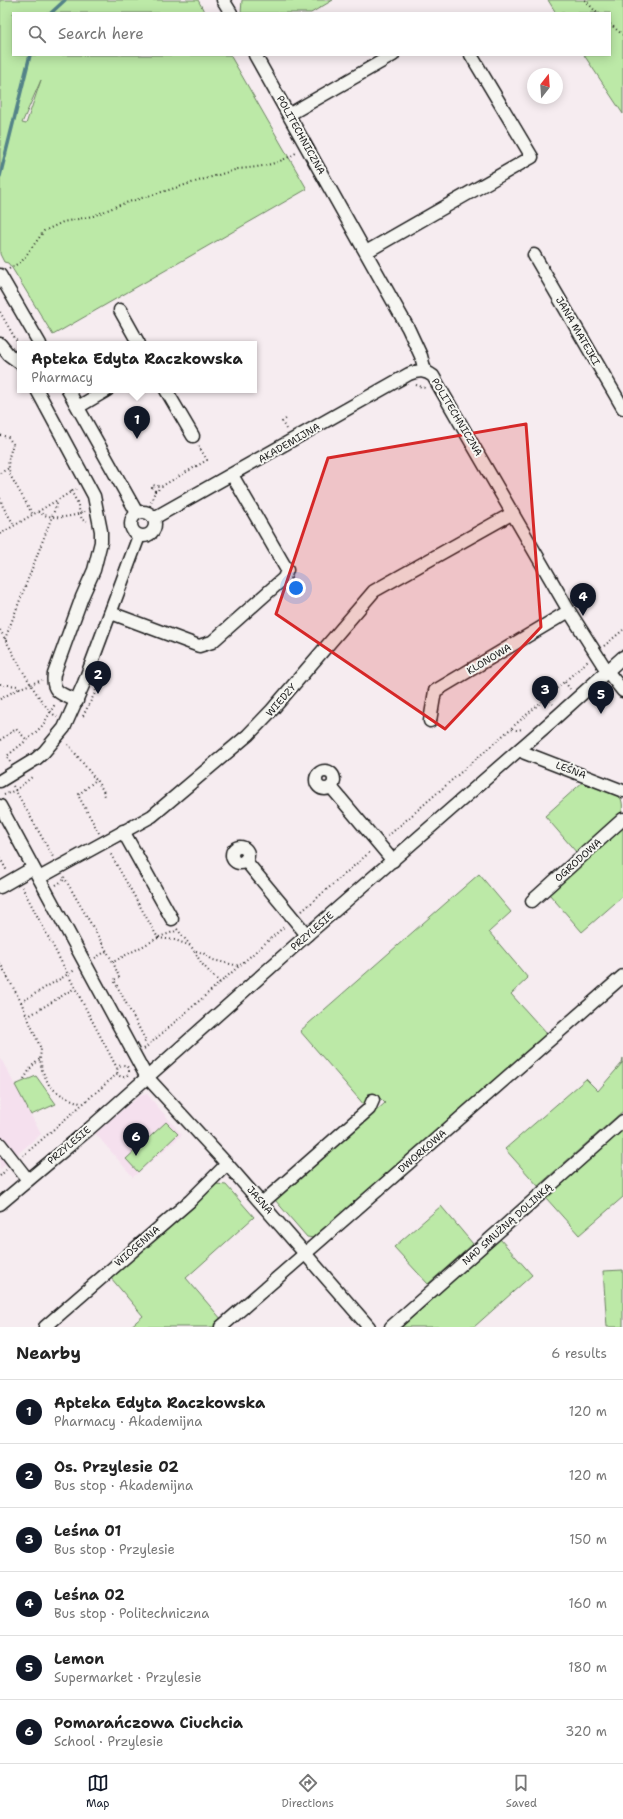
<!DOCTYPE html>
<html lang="en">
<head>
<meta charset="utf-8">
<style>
	:root { --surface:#fff; --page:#f2f2f2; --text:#222; --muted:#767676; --line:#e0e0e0; --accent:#111827 }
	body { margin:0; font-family:"Shantell Sans",sans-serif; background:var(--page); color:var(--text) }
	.compass { position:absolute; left:527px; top:68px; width:36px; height:36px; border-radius:50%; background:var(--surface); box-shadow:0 2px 10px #0003; rotate:17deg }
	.you { position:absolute; left:296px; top:588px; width:14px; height:14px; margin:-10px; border:3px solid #fff; border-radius:50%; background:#1a73e8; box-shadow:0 0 0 6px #1a73e833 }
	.badge { display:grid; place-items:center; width:26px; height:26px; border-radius:50%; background:var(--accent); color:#fff; font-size:13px; font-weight:700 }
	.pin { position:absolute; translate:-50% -33px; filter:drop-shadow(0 1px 2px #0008) }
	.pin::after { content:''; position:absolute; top:21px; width:14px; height:12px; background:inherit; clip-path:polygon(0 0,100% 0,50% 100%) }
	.popup { position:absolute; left:17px; top:341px; width:240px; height:52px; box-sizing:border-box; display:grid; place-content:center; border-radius:0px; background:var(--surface); filter:drop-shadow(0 1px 3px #0005); font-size:13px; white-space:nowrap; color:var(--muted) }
	.popup b { font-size:15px; color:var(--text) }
	.popup::after { content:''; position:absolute; left:50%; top:100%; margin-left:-8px; border:8px solid transparent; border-top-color:var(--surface) }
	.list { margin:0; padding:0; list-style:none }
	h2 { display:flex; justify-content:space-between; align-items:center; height:52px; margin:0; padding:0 16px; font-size:17px }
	h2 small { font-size:13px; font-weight:400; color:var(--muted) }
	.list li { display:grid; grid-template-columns:26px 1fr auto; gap:12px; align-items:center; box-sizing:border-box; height:64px; padding:0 16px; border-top:1px solid var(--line) }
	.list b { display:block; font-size:15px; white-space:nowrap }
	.list p { margin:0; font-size:13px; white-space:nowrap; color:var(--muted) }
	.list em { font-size:13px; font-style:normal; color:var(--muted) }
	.icon { flex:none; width:22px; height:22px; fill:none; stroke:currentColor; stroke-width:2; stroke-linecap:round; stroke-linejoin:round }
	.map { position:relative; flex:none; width:623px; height:1327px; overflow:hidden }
	.search { position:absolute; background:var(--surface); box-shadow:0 2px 10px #0003; left:12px; right:12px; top:12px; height:44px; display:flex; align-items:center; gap:10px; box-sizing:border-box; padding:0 14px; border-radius:0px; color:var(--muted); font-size:15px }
	.sheet { height:436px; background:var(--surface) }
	nav { display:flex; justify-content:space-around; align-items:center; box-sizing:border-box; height:56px; border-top:1px solid var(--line); background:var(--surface); font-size:11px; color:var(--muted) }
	nav a { display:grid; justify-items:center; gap:2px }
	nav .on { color:var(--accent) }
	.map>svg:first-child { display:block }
	.built { fill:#f5e0ee }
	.green { fill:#bce9a7; stroke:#6c8262; fill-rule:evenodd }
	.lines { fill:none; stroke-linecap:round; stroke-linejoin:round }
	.stream { stroke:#538388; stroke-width:3.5 }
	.minor-casing { stroke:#1c1c1c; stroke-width:15 }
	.path { stroke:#1c1c1c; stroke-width:2; stroke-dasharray:1 3; stroke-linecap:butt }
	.minor { stroke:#f6f6f2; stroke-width:12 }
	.marked { fill:#d62828; fill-opacity:0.2; stroke:#d62828; stroke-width:3; stroke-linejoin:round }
	.labels { text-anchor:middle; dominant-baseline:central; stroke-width:4; stroke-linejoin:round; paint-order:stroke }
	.street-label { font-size:10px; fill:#1c1c1c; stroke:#f6f6f2 }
</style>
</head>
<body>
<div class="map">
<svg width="623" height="1327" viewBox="0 0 623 1327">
	<rect width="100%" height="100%" fill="#f6ecf0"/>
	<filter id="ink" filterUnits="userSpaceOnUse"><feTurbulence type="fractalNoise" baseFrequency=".025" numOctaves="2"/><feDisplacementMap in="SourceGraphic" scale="8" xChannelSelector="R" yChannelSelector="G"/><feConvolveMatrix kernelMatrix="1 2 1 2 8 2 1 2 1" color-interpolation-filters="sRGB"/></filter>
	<g filter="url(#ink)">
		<g class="built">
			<path d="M0,1057L41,1134L0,1169Z"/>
			<path d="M147,1094L182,1135L133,1177L95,1133L140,1095Z"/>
		</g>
		<g class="green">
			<path d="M0,0H198L205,13H13V55H230L307,189L53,335L12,268L8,263L4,262L0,254ZM41,80L26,124L22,123Z"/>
			<path d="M242,0H333L311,13H241Z"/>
			<path d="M548,0H623V114L584,55H610V13H556Z"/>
			<path d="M586,779L618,794C622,799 623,804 622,811L577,853L545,816Z"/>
			<path d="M623,828V896L582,932L549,894Z"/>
			<path d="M479,874L511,912L489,932L528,978L511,994L547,1034L314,1238L307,1237L275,1200L385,1103L378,1096L368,1093L365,1106L300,1031Z"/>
			<path d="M623,1058V1111L538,1186L505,1149L586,1079L598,1091L622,1063Z"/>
			<path d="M36,1076L56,1104L31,1115L15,1085Z"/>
			<path d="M166,1122L178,1134L138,1172L126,1159Z"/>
			<path d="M623,1130V1197L579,1235L546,1198Z"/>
			<path d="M216,1184L226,1185L254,1217L186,1278L222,1320L214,1327H130L143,1316L111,1278Z"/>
			<path d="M441,1206L473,1244L428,1284L394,1247Z"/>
			<path d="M500,1239L532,1275L474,1327H401Z"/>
			<path d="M623,1270V1327H607L603,1271Z"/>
		</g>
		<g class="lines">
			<g class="stream">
				<path d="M51,13L65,0"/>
				<path d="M0,176L30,55"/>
			</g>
			<g class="minor-casing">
				<g id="minor">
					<path d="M223,0L231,13"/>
					<path d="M255,55L408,328L421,356L425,371"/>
					<path d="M290,114L393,55"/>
					<path d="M366,252L532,157L471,55"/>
					<path d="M534,255L623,408"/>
					<path d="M0,275L40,344"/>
					<path d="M120,310L139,344"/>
					<path d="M0,344L9,355L20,363"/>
					<path d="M37,390L94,496L101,531V542L94,570L82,597L54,674C51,693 62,694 77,701"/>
					<path d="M68,390L137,513"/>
					<path d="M166,390L193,436"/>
					<path d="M78,407L107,390"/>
					<circle cx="143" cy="524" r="12"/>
					<path d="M154,518L409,374C419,370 425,370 433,376L569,611L607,671L623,691"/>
					<path d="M111,613L199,646L212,642L284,578L287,570L232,475"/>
					<path d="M430,721L435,691L569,611"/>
					<path d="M520,749L525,753L623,791"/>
					<circle cx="325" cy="780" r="9"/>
					<path d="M0,781L36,759L44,752L64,728L84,683L139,536"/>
					<path d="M331,787L393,861"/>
					<path d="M0,806L146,1076L227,1164L369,1327"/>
					<path d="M123,831L172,919"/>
					<circle cx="240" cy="855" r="8"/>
					<path d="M245,860L307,935"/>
					<path d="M39,878L152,816L248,735L272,710L374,591L513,513"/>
					<path d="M0,887L33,868"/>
					<path d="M532,901L623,819"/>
					<path d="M0,1144L28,1180"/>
					<path d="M262,1203L369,1109L373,1100"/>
					<path d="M0,1204L89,1129L307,935L553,720L623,657"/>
					<path d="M45,1327L190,1201L227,1164"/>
					<path d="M221,1327L623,976"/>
					<path d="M391,1327L623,1121"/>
				</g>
			</g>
			<g class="path">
				<path d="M585,0L597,13"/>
				<path d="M610,24L623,35"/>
				<path d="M9,269L22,261L44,231L63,222L93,216L122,204L238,169C261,167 276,165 296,153"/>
				<path d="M0,312L20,347"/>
				<path d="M416,385L425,388"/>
				<path d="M286,429L282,422L287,418"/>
				<path d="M0,435L8,437L13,444L8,460L10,475L33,515"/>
				<path d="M0,473L9,468"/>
				<path d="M71,491L77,502L82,520L87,521"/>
				<path d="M155,491L152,488L153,485L156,486H162L207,460L198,445"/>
				<path d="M155,491H158L159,487"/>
				<path d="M0,498L3,507L15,526"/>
				<path d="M150,506L155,491"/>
				<path d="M38,512C52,520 71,518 85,511"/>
				<path d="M0,534L76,489"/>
				<path d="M149,542L156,538L162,528"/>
				<path d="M0,630C11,649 40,707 57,717"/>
				<path d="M5,639L58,501"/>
				<path d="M604,646L623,630"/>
				<path d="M565,682L570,689"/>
				<path d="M0,684L18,686L20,688L42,680"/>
				<path d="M547,698L553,704"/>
				<path d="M0,699L20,688"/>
				<path d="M83,716L95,693L100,678"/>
				<path d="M512,729L516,730L523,729"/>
				<path d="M0,740L16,729L28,741"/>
				<path d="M68,744L96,780"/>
				<path d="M10,762L7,756L33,735L43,725L55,704"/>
				<path d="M13,786L53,857"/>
				<path d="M4,795L16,790L32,777"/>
				<path d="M99,833L78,795L96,780L103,790L105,796"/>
				<path d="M388,836L588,661"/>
				<path d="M0,858L7,871"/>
				<path d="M64,877L113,962L158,938L110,853"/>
				<path d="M56,885L65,879"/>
				<path d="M22,887L117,1068"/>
				<path d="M302,911L370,852"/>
				<path d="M177,929L190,945"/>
				<path d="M159,937L176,931"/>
				<path d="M158,938L175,940L191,946L202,964L220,983"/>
				<path d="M196,951L203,953L213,960L239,966"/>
				<path d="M95,958L107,951"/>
				<path d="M113,962L119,977L114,980L146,1041L142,1044"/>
				<path d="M0,963L21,1002L41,1049L40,1059L42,1070L50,1087L63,1096L82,1104"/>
				<path d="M21,1002L75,970"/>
				<path d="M27,1017L75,988"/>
				<path d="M144,1049L285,926"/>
				<circle cx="123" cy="1071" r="6"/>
				<path d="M24,1079L32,1066L40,1059"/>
				<path d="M23,1156L117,1074"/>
				<path d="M0,1176L6,1170"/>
			</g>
			<use href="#minor" class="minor"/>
		</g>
	</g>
	<path class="marked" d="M526,424L541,627L445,729L276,614L328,458Z"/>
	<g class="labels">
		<g class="street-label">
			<text transform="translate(301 135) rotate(61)">POLITECHNICZNA</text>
			<text transform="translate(578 331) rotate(60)">JANA MATEJKI</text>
			<text transform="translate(457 417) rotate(59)">POLITECHNICZNA</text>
			<text transform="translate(289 443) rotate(-30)">AKADEMIJNA</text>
			<text transform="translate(489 659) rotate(-31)">KLONOWA</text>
			<text transform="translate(281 700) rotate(-49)">WIEDZY</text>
			<text transform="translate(571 770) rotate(21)">LEŚNA</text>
			<text transform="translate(578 860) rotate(-42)">OGRODOWA</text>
			<text transform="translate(312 931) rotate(-41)">PRZYLESIE</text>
			<text transform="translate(69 1145) rotate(-40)">PRZYLESIE</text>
			<text transform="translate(422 1151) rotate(-41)">DWORKOWA</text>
			<text transform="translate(260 1200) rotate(49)">JASNA</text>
			<text transform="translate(507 1224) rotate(-42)">NAD SMUŻNĄ DOLINKĄ</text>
			<text transform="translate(137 1246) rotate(-41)">WIOSENNA</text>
		</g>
	</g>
</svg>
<svg class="compass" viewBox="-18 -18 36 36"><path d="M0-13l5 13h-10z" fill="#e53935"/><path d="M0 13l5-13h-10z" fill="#767676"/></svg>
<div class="you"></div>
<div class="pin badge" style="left:137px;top:439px">1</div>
<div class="popup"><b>Apteka Edyta Raczkowska</b>Pharmacy</div>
<div class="pin badge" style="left:98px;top:694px">2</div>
<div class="pin badge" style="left:545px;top:709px">3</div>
<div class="pin badge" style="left:583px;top:616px">4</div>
<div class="pin badge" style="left:601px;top:714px">5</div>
<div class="pin badge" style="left:136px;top:1156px">6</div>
<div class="search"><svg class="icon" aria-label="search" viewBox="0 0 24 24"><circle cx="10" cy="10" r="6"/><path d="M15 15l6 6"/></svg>Search here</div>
</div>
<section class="sheet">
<h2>Nearby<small>6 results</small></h2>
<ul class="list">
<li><span class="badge">1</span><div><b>Apteka Edyta Raczkowska</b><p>Pharmacy · Akademijna</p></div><em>120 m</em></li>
<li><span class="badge">2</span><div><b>Os. Przylesie 02</b><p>Bus stop · Akademijna</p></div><em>120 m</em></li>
<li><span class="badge">3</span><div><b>Leśna 01</b><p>Bus stop · Przylesie</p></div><em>150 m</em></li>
<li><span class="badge">4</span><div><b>Leśna 02</b><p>Bus stop · Politechniczna</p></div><em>160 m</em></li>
<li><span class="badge">5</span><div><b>Lemon</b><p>Supermarket · Przylesie</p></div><em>180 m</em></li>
<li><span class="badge">6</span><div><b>Pomarańczowa Ciuchcia</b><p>School · Przylesie</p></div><em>320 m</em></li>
</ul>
</section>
<nav>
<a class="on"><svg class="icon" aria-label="map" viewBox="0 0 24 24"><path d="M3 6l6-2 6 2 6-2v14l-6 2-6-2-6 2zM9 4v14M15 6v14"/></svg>Map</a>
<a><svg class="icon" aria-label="directions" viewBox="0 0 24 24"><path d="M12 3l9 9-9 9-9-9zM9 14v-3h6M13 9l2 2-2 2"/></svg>Directions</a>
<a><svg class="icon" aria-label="saved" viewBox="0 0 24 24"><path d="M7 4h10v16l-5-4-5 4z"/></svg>Saved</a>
</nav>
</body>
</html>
